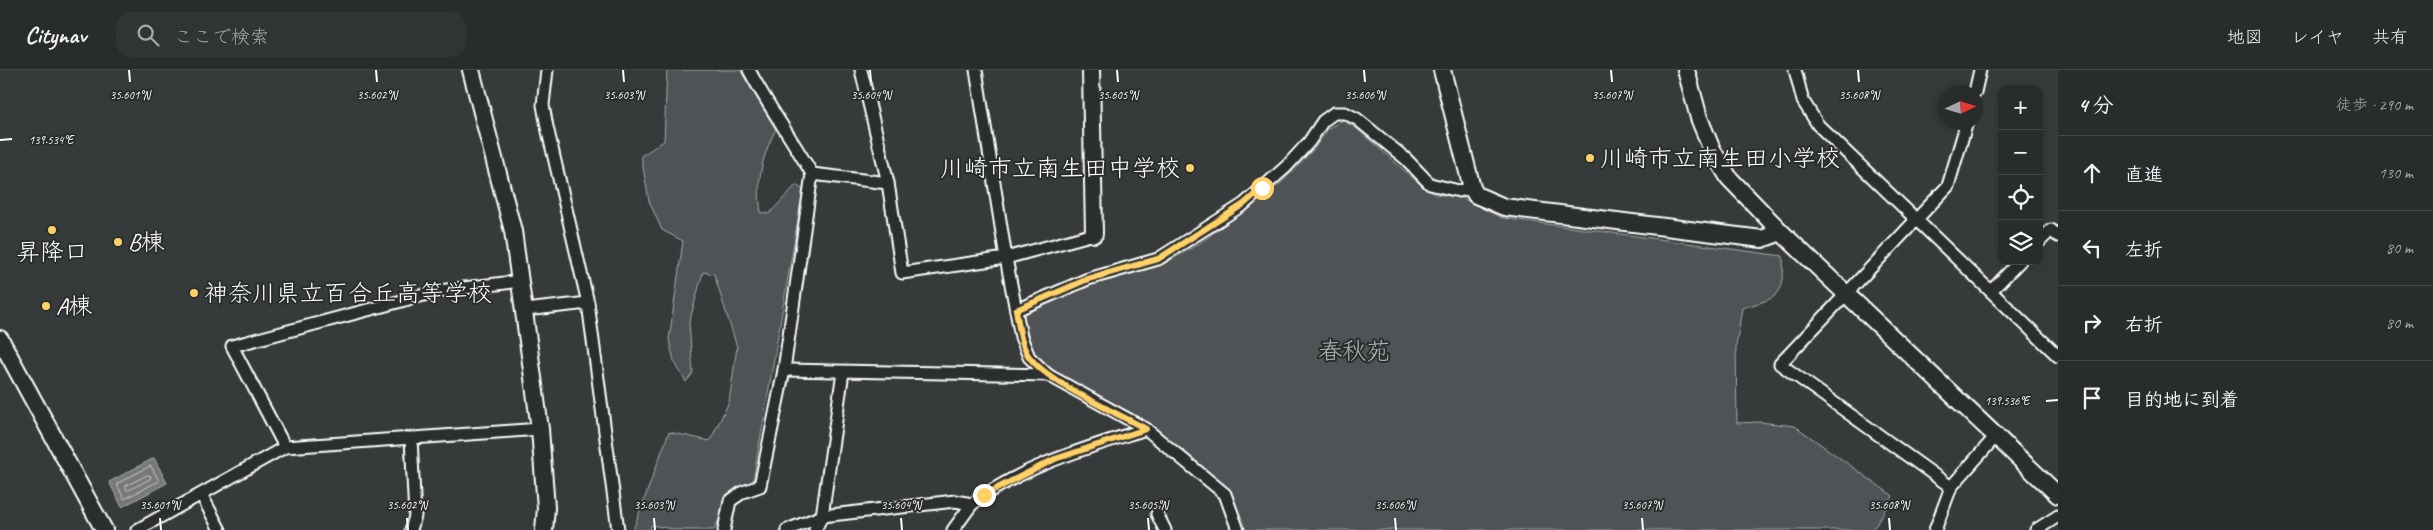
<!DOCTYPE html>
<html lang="ja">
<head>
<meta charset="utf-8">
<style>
	:root { --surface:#292c2c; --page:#313434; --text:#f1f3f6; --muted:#a5a7a9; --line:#454848 }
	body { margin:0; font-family:Caveat,"Klee One",sans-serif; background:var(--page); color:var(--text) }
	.controls { position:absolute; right:15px; top:15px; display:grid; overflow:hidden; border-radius:10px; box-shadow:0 2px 8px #0003 }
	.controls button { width:45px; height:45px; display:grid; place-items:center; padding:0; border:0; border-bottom:1px solid var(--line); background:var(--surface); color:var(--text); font:25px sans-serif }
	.compass { position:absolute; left:1938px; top:15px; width:45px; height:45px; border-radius:50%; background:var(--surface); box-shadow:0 2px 8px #0003; rotate:86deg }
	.stop { position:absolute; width:15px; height:15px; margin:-11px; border:4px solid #ffd166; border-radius:50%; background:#fff }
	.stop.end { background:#ffd166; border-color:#fff; box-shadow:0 1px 5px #0008 }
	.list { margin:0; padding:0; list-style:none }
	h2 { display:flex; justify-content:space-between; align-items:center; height:65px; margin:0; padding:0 20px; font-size:21px }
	h2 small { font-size:16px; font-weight:400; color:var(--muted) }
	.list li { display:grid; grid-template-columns:32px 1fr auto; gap:15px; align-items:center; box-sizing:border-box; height:75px; padding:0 20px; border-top:1px solid var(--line) }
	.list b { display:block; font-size:19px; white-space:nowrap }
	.list em { font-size:16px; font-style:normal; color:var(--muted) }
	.icon { flex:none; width:28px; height:28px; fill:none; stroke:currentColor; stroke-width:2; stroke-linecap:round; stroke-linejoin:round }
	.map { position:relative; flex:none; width:2058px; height:460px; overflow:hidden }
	header { display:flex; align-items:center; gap:30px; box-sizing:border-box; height:70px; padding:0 25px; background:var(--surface); border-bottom:1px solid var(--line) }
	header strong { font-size:24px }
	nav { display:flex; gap:28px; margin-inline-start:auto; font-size:18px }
	.search { width:350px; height:45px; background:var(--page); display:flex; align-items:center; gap:12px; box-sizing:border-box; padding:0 18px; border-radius:15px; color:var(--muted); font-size:19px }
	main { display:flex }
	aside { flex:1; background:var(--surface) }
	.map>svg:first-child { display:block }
	.green { fill:#505354; stroke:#a8a9aa }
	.water { fill:#767879; stroke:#adaeaf }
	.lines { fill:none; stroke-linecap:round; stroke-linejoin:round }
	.shore { stroke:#c8c9c9; stroke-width:1 }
	.street-casing { stroke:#fff; stroke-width:15 }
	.secondary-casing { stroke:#fff; stroke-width:20 }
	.street { stroke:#2a2d2e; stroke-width:11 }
	.secondary { stroke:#2a2d2e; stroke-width:16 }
	.route { stroke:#ffd166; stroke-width:6 }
	.ticks { fill:none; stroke:#fff; stroke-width:2 }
	.poi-dot { fill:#ffd166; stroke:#2a2d2e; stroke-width:2 }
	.labels { text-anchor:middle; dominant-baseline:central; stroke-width:4; stroke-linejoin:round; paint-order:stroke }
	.poi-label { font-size:24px; fill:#fff; stroke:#2a2d2e; text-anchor:start }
	.park-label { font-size:24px; fill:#b0b2b2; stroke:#2a2d2e }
	.ticks-label { font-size:12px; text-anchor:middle; fill:#fff; stroke:#2a2d2e; stroke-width:4; stroke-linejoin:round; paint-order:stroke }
</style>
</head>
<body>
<header>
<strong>Citynav</strong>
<div class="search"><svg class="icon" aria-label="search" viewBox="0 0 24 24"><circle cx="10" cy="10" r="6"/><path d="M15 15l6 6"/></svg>ここで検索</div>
<nav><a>地図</a><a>レイヤ</a><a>共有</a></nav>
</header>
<main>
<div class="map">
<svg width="2058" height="460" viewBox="0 0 2058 460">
	<rect width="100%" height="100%" fill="#373a3b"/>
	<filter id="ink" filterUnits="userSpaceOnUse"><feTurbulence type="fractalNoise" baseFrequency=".02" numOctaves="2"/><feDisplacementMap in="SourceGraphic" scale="10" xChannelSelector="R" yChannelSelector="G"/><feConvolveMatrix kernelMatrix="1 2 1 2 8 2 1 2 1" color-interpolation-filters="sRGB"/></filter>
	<g filter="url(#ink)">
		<g class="green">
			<path d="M670,0H740L776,59C762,86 756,111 761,142L769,144L796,115L803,120L753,411L728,431L714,460H678L651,455L650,460H633L669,362L710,371L729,332L737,277L714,204L703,202L689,253L693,303L686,312L674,291L669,270L683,171L662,160L649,131L641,86L664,71L667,1Z"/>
			<path d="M1343,50L1356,58L1421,115L1435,124L1460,127L1502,148L1783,186C1785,228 1779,227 1742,238L1736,276L1737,353L1759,352L1795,356L1893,426L1876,455L1870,460H1243L1229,423L1151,357L1129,342L1043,295L1032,280L1023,247L1028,242L1088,216L1164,194L1200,173L1281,113L1313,80L1329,58Z"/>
		</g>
		<path class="water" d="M154,388L167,413L122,437L109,412Z"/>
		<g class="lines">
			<g class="shore">
				<path d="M151,396L159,411L124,429L117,414Z"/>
				<path d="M148,405L151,406L150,409L129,420H126V416Z"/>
			</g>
			<g class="street-casing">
				<g id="street">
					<path d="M547,0L543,35L547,57L588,233L618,460"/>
					<path d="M861,0L888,113L902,203L1006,188L1094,164"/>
					<path d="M976,0L1006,188L1021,267L1029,287L1048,305L1146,359L1225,424L1238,460"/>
					<path d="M1795,0L1803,31L1818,55L2058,286"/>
					<path d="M1975,22L1980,0"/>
					<path d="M812,104L888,113"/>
					<path d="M2039,172L2051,160L2058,166"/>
					<path d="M1991,221L2020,191"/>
					<path d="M525,240L588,233"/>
					<path d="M1016,240L1088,209L1158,189L1244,134L1286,97L1309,72L1323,51L1334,43H1345L1357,49L1406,89L1430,114L1459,121L1472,118"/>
					<path d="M784,300L1048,305"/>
					<path d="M411,368L415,446L411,460"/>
					<path d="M285,377L232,276L439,221L521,211"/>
					<path d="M1951,417L1780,294L1948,116L1967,52"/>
					<path d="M202,426L220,460"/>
					<path d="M1157,444L1165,460"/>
					<path d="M137,460L285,377L540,359"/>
					<path d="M724,460L730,431L743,422L760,416L784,300L812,104C792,69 768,36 749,0"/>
					<path d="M787,460L822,446L955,431L972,434C1022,396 1087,378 1146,359"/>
					<path d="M815,460L822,446L843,302"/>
					<path d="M953,460L972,434"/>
					<path d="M1935,460L1951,417L1996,366"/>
					<path d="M2036,460L2058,446"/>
				</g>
			</g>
			<g class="secondary-casing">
				<g id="secondary">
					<path d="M471,0L513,161L540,359L546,438L544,460"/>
					<path d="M1091,0L1094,164"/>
					<path d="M1442,0L1472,118L1476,125L1504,137L1762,169L1781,162"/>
					<path d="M1686,0L1699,48L1712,80L1729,108L1781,162L2058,425"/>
					<path d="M0,269L104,460"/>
				</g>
			</g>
			<use href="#street" class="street"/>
			<use href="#secondary" class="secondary"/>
		</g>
	</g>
	<g class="lines" filter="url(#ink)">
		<path class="route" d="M984,425L1055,389L1146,359C1115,342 1051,314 1030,288C1020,276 1019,255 1016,240L1088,209L1158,189L1244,134L1262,118"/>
	</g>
	<path class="ticks" d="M129,0L130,12M376,0L377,12M623,0L624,12M870,0L871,12M1117,0L1118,12M1364,0L1365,12M1611,0L1612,12M1858,0L1859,12M0,70L12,69M2046,331L2058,330M160,448L161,460M407,448L408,460M654,448L655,460M901,448L902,460M1148,448L1149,460M1395,448L1396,460M1642,448L1643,460M1889,448L1890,460"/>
	<g class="poi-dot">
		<circle cx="1590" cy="88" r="5"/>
		<circle cx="1190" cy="98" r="5"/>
		<circle cx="52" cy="160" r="5"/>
		<circle cx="118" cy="172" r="5"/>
		<circle cx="194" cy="223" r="5"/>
		<circle cx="46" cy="236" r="5"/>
	</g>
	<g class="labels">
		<g class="poi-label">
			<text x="1600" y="88">川崎市立南生田小学校</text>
			<text x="1180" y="98" text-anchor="end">川崎市立南生田中学校</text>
			<text x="128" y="172">B棟</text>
			<text x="52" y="182" text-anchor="middle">昇降口</text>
			<text x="204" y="223">神奈川県立百合丘高等学校</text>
			<text x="56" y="236">A棟</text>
		</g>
		<g class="park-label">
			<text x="1354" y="281">春秋苑</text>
		</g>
	</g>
	<g class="ticks-label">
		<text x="130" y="29">35.601°N</text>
		<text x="377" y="29">35.602°N</text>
		<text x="624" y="29">35.603°N</text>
		<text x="871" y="29">35.604°N</text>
		<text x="1118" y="29">35.605°N</text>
		<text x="1365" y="29">35.606°N</text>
		<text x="1612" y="29">35.607°N</text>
		<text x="1859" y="29">35.608°N</text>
		<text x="51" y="74">139.534°E</text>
		<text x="2007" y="335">139.536°E</text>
		<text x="160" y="439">35.601°N</text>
		<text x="407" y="439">35.602°N</text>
		<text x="654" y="439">35.603°N</text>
		<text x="901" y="439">35.604°N</text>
		<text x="1148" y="439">35.605°N</text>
		<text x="1395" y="439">35.606°N</text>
		<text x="1642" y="439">35.607°N</text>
		<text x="1889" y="439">35.608°N</text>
	</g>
</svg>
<div class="controls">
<button>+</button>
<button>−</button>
<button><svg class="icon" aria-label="locate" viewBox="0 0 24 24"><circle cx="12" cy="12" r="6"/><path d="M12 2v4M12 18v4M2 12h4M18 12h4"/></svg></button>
<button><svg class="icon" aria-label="layers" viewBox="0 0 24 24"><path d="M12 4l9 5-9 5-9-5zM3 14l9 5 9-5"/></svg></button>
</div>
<svg class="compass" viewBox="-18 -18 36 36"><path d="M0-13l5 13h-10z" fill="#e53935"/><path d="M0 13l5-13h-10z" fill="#a5a7a9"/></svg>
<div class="stop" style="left:1262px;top:118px"></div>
<div class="stop end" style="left:984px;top:425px"></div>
</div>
<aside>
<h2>4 分<small>徒歩 · 290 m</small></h2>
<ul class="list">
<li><svg class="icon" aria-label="ahead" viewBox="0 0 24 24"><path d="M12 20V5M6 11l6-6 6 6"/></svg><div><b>直進</b></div><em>130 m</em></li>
<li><svg class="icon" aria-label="left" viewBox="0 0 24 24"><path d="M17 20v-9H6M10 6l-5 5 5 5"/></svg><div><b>左折</b></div><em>80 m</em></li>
<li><svg class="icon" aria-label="right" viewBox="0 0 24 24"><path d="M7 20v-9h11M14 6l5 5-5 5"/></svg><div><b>右折</b></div><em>80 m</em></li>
<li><svg class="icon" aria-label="arrive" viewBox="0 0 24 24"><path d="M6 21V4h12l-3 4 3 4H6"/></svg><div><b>目的地に到着</b></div></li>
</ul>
</aside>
</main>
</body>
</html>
